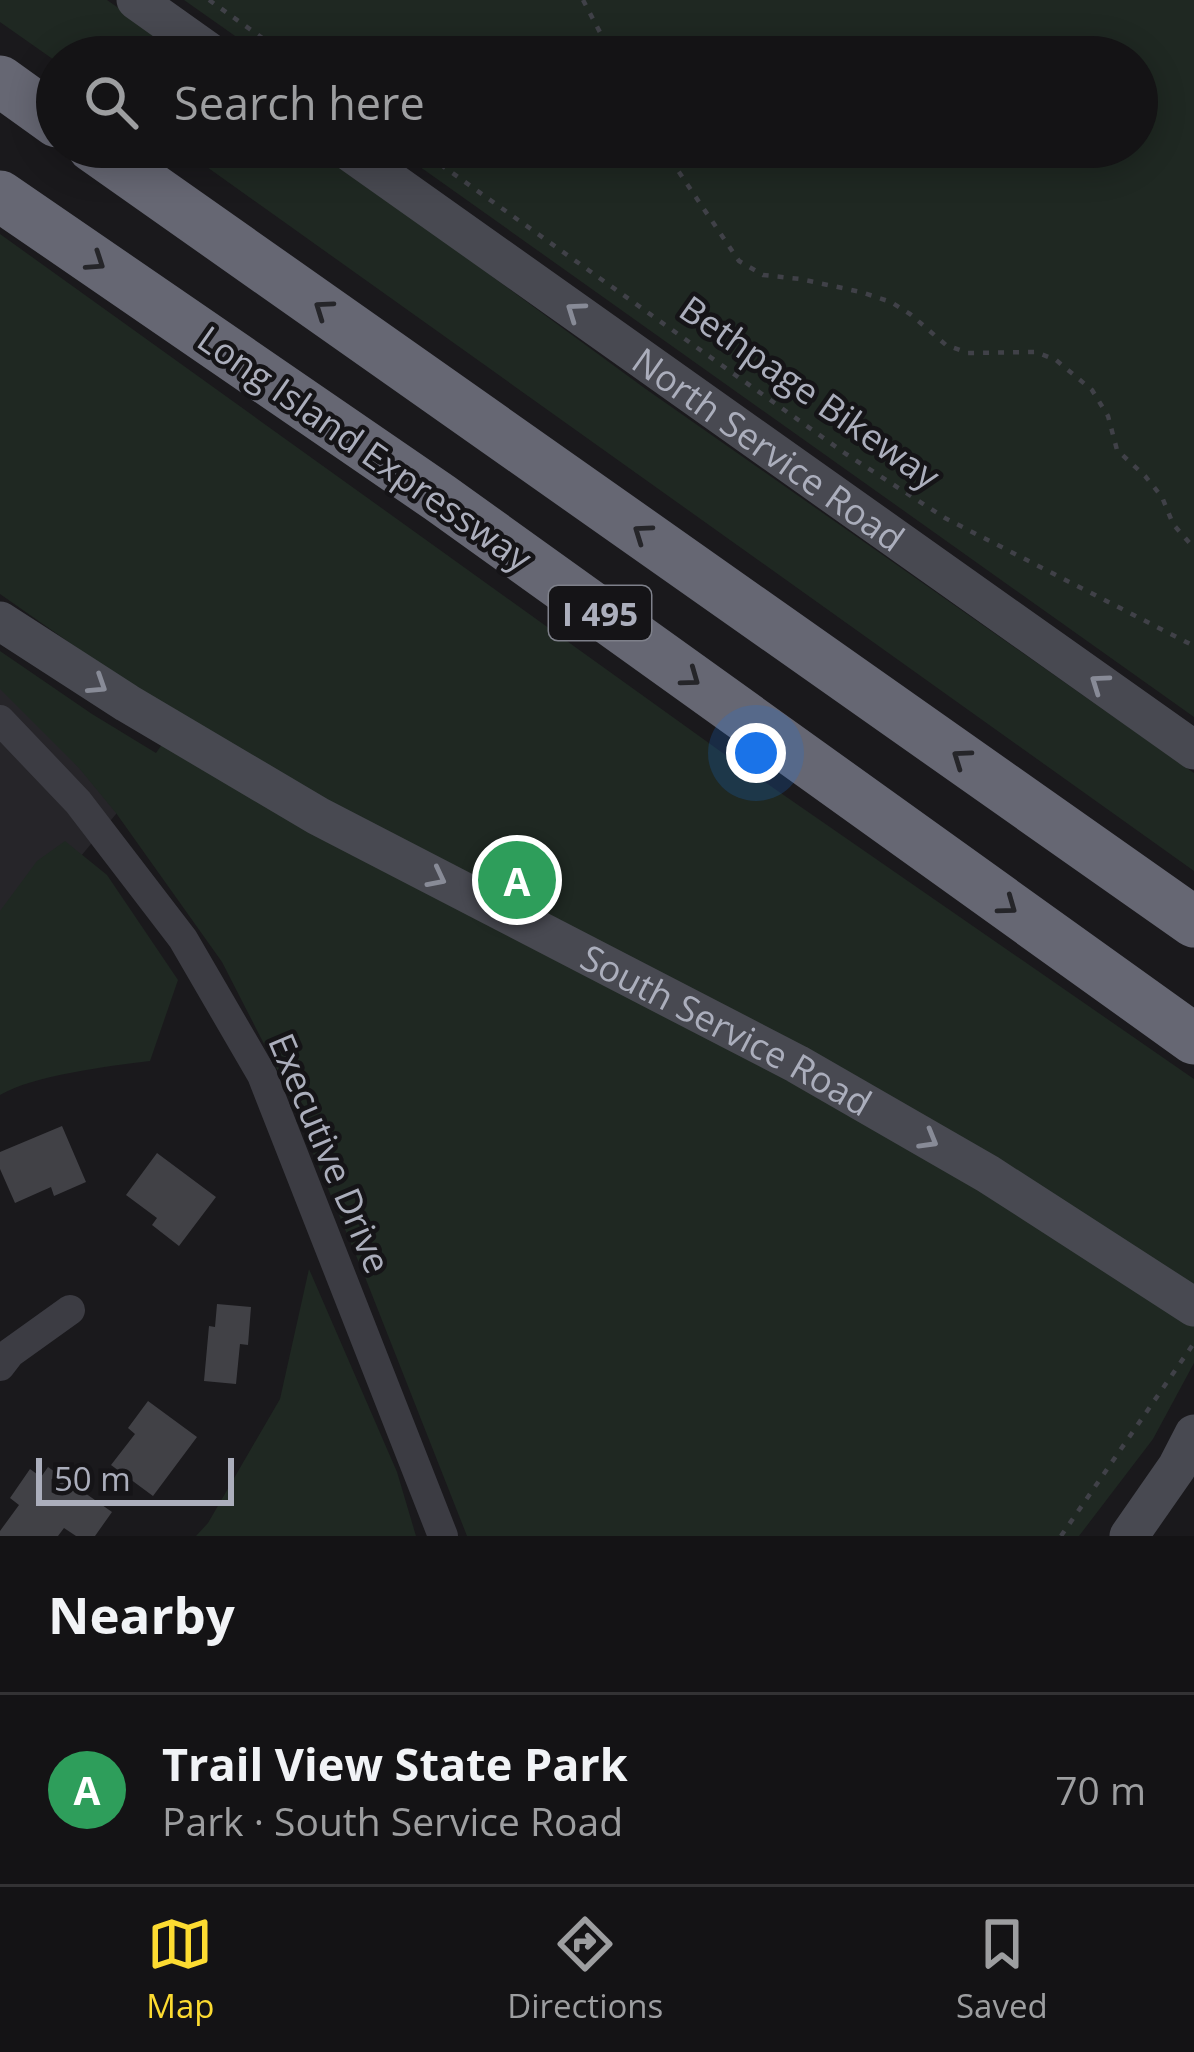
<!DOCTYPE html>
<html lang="en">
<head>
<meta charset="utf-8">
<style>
	:root { --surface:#141315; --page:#212022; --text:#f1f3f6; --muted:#9d9ea0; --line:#333234; --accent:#fcdb31 }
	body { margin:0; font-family:"Open Sans",sans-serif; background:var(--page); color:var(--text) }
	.scale { position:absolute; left:36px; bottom:30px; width:198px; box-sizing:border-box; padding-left:12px; border:6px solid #abaebc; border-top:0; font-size:33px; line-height:42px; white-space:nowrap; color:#abaebc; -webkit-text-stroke:9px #151417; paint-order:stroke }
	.you { position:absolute; left:756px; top:753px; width:42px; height:42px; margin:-30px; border:9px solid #fff; border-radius:50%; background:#1a73e8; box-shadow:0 0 0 18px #1a73e833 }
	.badge { display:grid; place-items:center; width:78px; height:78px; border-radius:50%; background:var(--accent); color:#fff; font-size:39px; font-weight:700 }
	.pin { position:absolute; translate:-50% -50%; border:6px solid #fff; box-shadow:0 3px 12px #0006 }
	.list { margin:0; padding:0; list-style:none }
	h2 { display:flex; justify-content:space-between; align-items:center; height:156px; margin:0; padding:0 48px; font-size:51px }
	h2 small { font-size:39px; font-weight:400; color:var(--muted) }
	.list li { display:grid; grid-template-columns:78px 1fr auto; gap:36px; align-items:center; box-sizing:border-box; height:192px; padding:0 48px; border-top:3px solid var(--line) }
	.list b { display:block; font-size:45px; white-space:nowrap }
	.list p { margin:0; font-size:39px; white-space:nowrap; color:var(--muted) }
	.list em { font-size:39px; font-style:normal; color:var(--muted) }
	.icon { flex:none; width:66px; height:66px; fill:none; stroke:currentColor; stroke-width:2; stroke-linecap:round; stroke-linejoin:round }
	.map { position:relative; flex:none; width:1194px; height:1536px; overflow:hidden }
	.search { position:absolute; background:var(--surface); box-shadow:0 6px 30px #0003; left:36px; right:36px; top:36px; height:132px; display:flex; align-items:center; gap:30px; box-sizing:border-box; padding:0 42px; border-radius:66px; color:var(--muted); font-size:45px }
	.sheet { height:348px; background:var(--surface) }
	nav { display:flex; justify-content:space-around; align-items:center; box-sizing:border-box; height:168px; border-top:3px solid var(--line); background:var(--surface); font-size:33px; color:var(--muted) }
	nav a { display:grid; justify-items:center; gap:6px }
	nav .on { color:var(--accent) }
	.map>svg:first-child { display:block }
	.built { fill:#262529 }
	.green { fill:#1f2822 }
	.building { fill:#414146 }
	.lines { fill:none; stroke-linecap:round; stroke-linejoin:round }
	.path { stroke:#404148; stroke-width:4.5; stroke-dasharray:6 9; stroke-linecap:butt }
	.minor { stroke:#3c3c43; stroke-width:30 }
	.secondary { stroke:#484951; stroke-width:39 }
	.motorway { stroke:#666773; stroke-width:51 }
	.oneway { stroke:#252529 }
	.oneway2 { stroke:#888b97 }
	.labels { text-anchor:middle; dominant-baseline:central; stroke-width:9; stroke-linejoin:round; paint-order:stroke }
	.shield { fill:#151417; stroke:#7e808a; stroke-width:3 }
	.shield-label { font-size:33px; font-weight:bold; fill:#abaebc }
	.street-label { font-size:36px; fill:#abaebc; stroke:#151417 }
</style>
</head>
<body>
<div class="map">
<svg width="1194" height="1536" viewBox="0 0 1194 1536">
	<rect width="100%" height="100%" fill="#1a191c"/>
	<path class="built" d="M0,666L141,772L116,814L0,953Z"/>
	<g class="green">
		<path d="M0,0H107L188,57H57V62L0,22Z"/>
		<path d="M184,0H1194V717L392,147H1137V57H265Z"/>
		<path d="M179,147H316L643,387L1194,773V871Z"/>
		<path d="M0,234L720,751L1194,1079V1363L1153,1439L1079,1536H467L365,1277L282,1079L222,962L116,813L79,768L0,689V651L92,714L156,753L177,723L120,678L0,594Z"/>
		<path d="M65,841L107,875L178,980L150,1061C110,1066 34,1075 0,1095V911L37,861Z"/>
		<path d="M309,1269L397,1472L416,1536H196L208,1523L280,1399Z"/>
	</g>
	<g class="building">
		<path d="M62,1126L86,1182L54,1196L51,1187L15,1203L0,1169V1152Z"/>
		<path d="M157,1153L216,1197L179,1246L152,1225L157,1218L126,1195Z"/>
		<path d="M217,1304L251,1307L248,1345L240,1344L236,1384L204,1381L209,1326L215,1327Z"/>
		<path d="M148,1401L197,1437L153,1496L111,1465L135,1434L128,1428Z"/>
		<path d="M48,1467L112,1512L95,1536H76L64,1528L58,1536H0V1531L19,1505L10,1498L30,1469L41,1477Z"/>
	</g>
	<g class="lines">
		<g class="path">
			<path d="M209,0L289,57"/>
			<path d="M583,0L613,57"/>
			<path d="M416,147L846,454L945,518L1194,646"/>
			<path d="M662,147L739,261L763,275L800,279L861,292L891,302L910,314L946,345L968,353L1036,352L1056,360L1092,390L1108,416L1117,450L1145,476L1162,497L1173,524L1194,548"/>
			<path d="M1061,1536L1194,1343"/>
		</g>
		<g class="minor">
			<path d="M0,720L78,802L183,939L262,1075L443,1536"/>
			<path d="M0,1366L10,1353L70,1310"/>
		</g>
		<g class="secondary">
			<path d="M136,0L216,57"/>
			<path id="s1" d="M343,147L1194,750"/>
			<path id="s2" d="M0,621L127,703L318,816L797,1064L988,1174L1194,1307"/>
			<path d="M1129,1536L1177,1467L1194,1434"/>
		</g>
		<g class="motorway">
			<path d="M0,81L57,122"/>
			<path d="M93,147L1194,922"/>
			<path d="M0,196L440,498L1194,1039"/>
		</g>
	</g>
	<defs><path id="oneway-chevron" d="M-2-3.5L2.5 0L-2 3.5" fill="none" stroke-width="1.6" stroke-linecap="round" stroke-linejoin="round" transform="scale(3)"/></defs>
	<g class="oneway">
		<use href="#oneway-chevron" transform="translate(96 262) rotate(34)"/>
		<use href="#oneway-chevron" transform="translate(323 309) rotate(-145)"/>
		<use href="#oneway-chevron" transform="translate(642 533) rotate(-145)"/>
		<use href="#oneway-chevron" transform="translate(691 678) rotate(36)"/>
		<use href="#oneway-chevron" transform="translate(961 758) rotate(-145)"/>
		<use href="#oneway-chevron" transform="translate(1008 906) rotate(36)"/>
	</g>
	<g class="oneway2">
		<use href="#oneway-chevron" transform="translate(575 311) rotate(-145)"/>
		<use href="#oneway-chevron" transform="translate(1099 683) rotate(-145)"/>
		<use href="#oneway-chevron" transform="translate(98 685) rotate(33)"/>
		<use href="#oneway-chevron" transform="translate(437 878) rotate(27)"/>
		<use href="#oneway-chevron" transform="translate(929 1140) rotate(30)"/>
	</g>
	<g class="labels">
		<rect class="shield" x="549" y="586" width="102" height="54" rx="9"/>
		<g class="shield-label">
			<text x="600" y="613">I 495</text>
		</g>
		<g class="street-label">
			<text transform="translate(810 392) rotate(35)">Bethpage Bikeway</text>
			<text transform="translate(365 448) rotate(35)">Long Island Expressway</text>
			<text stroke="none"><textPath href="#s1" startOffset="522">North Service Road</textPath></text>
			<text stroke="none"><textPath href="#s2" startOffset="834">South Service Road</textPath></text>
			<text transform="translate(330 1153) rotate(67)">Executive Drive</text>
		</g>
	</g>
</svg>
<div class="scale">50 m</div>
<div class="you"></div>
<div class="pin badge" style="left:517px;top:880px;background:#2e9e5b">A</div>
<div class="search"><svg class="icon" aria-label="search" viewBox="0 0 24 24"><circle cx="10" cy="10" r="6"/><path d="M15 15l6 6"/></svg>Search here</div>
</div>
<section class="sheet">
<h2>Nearby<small></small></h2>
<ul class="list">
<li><span class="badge" style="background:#2e9e5b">A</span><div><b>Trail View State Park</b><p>Park · South Service Road</p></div><em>70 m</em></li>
</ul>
</section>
<nav>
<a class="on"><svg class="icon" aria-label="map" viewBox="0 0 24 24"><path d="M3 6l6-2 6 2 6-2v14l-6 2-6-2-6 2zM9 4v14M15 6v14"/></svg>Map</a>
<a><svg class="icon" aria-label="directions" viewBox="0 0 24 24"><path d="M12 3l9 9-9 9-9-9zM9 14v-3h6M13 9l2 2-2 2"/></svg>Directions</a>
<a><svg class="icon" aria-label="saved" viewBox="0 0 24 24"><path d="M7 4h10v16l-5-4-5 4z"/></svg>Saved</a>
</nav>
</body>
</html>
